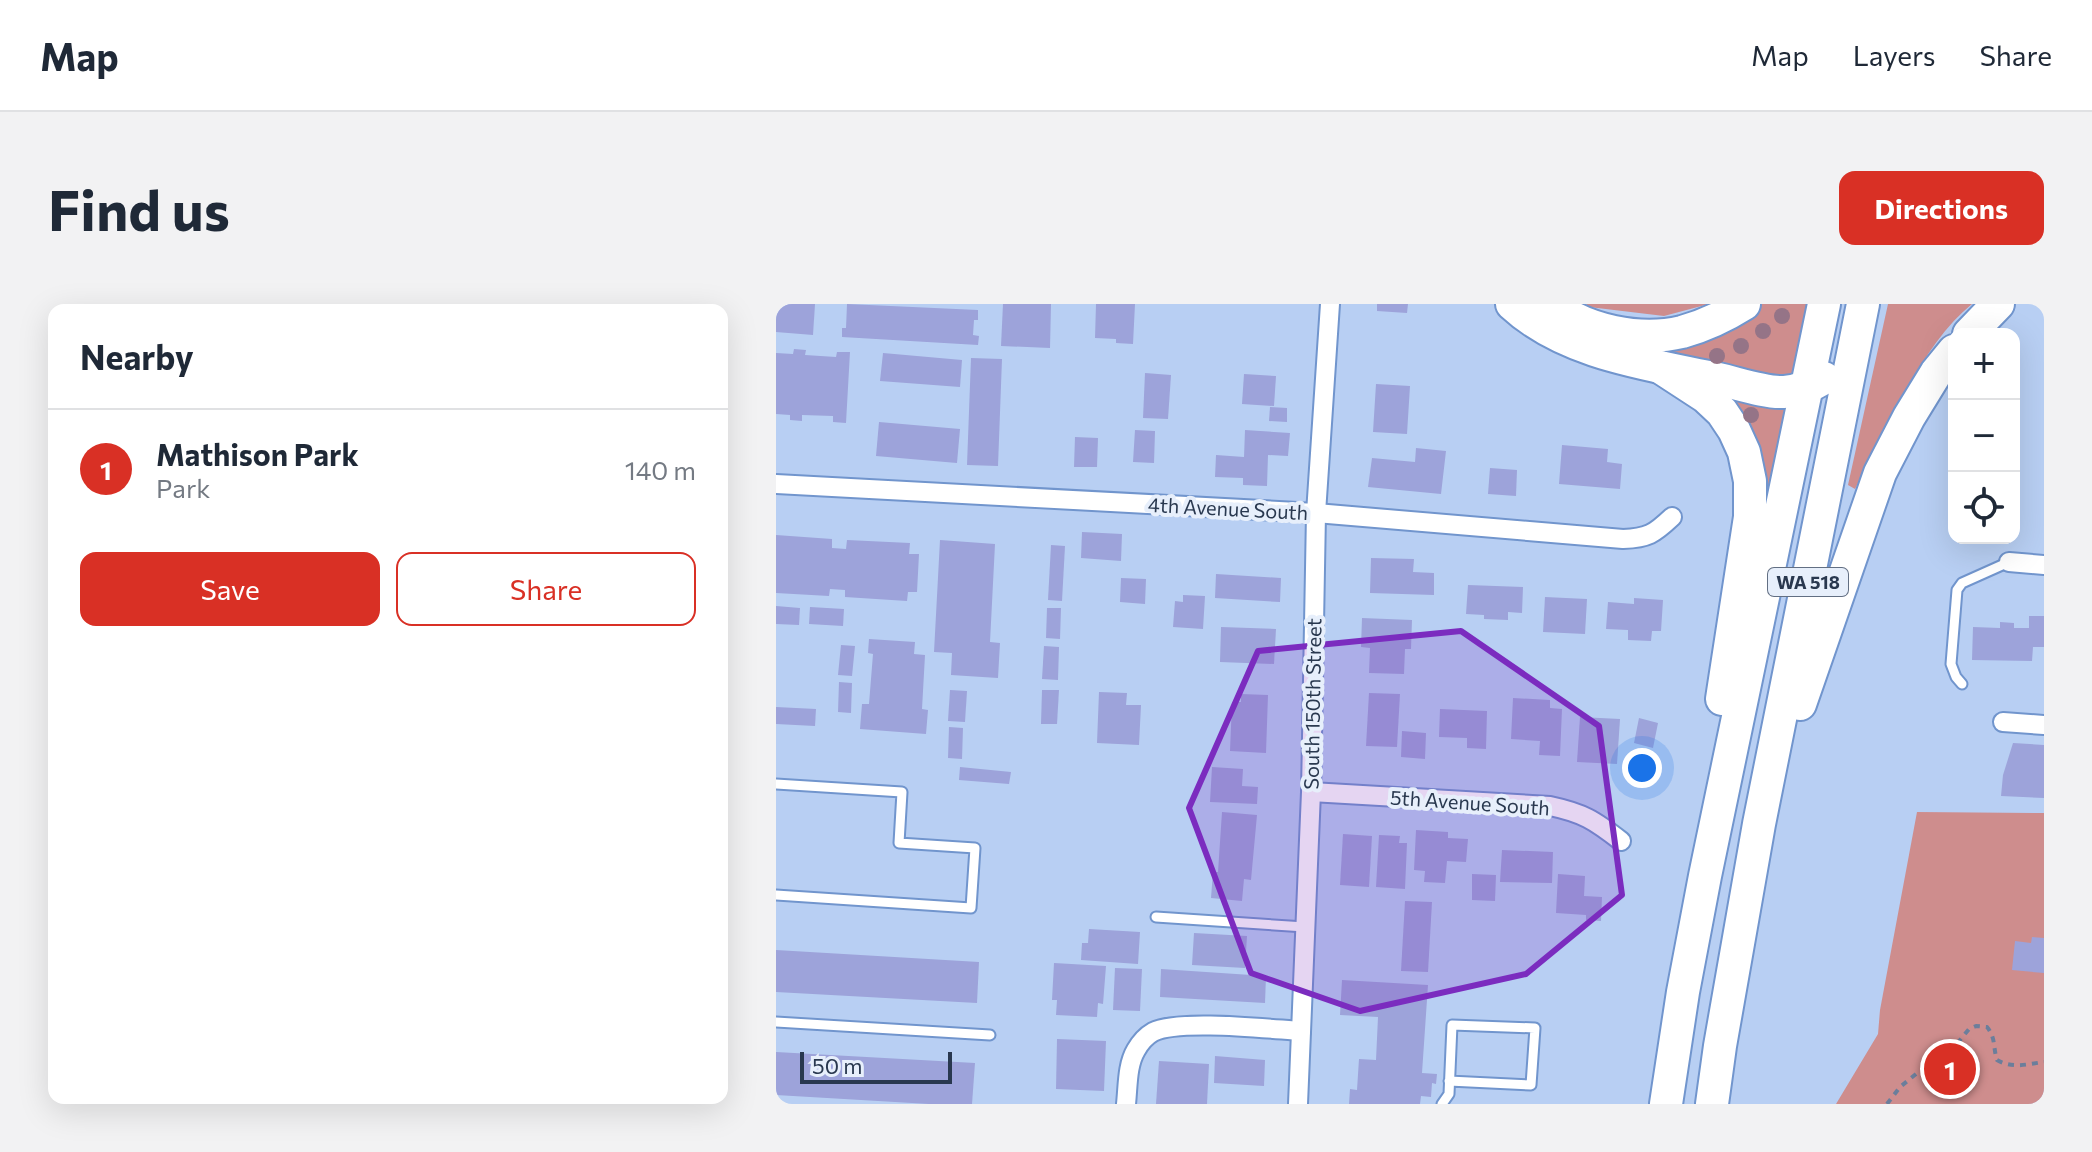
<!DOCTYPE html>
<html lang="en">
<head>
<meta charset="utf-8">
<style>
	:root { --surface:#fff; --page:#f2f2f3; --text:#1f2937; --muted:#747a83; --line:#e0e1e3; --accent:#d93025 }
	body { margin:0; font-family:Commissioner,sans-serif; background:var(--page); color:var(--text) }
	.controls { position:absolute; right:24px; top:24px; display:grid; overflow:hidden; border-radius:16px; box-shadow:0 8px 32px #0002 }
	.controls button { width:72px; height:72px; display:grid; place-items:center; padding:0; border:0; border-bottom:2px solid var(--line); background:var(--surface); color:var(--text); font:40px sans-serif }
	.scale { position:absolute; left:24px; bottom:20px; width:152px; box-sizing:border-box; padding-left:8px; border:4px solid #29384f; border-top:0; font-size:22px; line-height:28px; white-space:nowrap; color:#29384f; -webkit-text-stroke:6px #e7effb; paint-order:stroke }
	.you { position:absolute; left:866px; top:464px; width:28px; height:28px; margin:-20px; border:6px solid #fff; border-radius:50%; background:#1a73e8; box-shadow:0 0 0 12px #1a73e833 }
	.badge { display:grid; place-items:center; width:52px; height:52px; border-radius:50%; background:var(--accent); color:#fff; font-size:26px; font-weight:700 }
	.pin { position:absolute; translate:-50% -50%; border:4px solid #fff; box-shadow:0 2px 8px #0006 }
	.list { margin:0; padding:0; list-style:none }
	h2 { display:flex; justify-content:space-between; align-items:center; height:104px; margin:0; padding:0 32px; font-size:34px }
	h2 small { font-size:26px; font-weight:400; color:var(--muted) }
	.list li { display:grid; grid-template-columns:52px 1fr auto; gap:24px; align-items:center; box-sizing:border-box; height:120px; padding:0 32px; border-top:2px solid var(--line) }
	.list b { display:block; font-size:30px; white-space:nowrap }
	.list p { margin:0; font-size:26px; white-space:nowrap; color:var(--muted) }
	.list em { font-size:26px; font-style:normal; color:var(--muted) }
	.actions { display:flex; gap:16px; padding:24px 32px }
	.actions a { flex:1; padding:18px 0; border:2px solid var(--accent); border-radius:16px; text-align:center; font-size:28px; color:var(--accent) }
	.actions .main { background:var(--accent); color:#fff }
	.icon { flex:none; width:44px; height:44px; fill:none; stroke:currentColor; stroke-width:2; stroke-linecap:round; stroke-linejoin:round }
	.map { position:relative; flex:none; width:1268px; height:800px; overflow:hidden; border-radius:16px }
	header { display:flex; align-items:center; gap:48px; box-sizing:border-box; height:112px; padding:0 40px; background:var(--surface); border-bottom:2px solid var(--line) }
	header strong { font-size:38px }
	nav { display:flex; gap:44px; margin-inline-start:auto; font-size:28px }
	.intro { display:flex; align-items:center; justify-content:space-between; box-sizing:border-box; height:192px; padding:0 48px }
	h1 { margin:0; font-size:56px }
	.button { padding:20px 36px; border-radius:16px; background:var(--accent); color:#fff; font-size:28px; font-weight:700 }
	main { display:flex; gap:48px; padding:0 48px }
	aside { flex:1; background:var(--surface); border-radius:16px; box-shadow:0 8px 32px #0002 }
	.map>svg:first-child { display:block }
	.green { fill:#ce8d8d }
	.building { fill:#9da3da }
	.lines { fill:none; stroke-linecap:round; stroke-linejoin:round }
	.lane-casing { stroke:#7195cd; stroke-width:13 }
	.street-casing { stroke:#7195cd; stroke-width:22 }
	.highway-casing { stroke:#7195cd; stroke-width:36 }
	.path { stroke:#6b7e9b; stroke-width:4; stroke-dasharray:6 6; stroke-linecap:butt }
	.lane { stroke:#fff; stroke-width:9 }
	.street { stroke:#fff; stroke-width:18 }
	.highway { stroke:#fff; stroke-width:32 }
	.tree { fill:#957487 }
	.marked { fill:#7b2cbf; fill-opacity:0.2; stroke:#7b2cbf; stroke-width:6; stroke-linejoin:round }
	.labels { text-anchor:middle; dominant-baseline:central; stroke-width:8; stroke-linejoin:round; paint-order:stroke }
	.shield { fill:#e7effb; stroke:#626f83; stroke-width:2 }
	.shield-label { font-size:18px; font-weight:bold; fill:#29384f }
	.street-label { font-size:20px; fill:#29384f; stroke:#e7effb }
</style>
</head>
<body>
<header>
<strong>Map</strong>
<nav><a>Map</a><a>Layers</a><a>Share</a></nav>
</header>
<div class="intro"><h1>Find us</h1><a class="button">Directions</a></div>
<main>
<aside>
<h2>Nearby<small></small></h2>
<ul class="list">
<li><span class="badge">1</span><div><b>Mathison Park</b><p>Park</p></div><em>140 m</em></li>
</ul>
<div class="actions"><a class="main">Save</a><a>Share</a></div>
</aside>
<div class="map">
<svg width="1268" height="800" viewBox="0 0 1268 800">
	<rect width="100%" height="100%" fill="#b8cff3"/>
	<g class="green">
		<path d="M810,0H933L888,12L813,3Z"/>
		<path d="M986,0H1033L1016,78L839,38L981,5Z"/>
		<path d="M1112,0H1196C1145,41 1110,127 1079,185L1072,181Z"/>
		<path d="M943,81L1012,98L987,210Z"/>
		<path d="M1141,508L1268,509V800H1060L1102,730L1104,706Z"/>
	</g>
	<g class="building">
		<path d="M0,0H39L37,31L0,28Z"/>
		<path d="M71,0L202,6V16H198L197,31L203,32L202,41L66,33V24H70Z"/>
		<path d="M227,0H275L274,44L225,42Z"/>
		<path d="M320,0H359L357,40L340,39V35L319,34Z"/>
		<path d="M601,0H632L631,9L601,7Z"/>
		<path d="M18,45L30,46L29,51L60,53L61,48H74L70,119L57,118V112L26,111V117L14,116V111L0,110V49L17,50Z"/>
		<path d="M107,49L186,56L184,83L104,77Z"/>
		<path d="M195,54L226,55L222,162L191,161Z"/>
		<path d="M369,69L395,71L392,115L367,114Z"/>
		<path d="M468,70L500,72L498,102L466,100Z"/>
		<path d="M600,80L634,82L631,130L597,128Z"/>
		<path d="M494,103L511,104V118L493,117Z"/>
		<path d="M103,118L184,125L181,159L100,152Z"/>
		<path d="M359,126L379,127L378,159L357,158Z"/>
		<path d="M469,126L514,129L512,152L492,151L491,182L467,181V174L439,173L440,151L468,153Z"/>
		<path d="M299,133L322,134L321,163H298Z"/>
		<path d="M786,141L832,145L831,158L846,160L844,185L783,180Z"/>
		<path d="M640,144L670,147L665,190L592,183L596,154L639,158Z"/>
		<path d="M714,164L741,166L740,192L712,190Z"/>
		<path d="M306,228L346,230L345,257L305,254Z"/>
		<path d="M0,231L56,235V244L70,245L71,236L134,239L133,250H143L141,288H132L131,297L69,293V286L54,285L53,292L0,289Z"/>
		<path d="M164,236L219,240L214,338L224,339L222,374L175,371L176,349L158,348Z"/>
		<path d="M275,241L289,242L286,297L272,296Z"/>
		<path d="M595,254L638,255L637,268L658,269V291L594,289Z"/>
		<path d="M440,270L505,274L504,298L439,294Z"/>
		<path d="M345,274L370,275L369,300L344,298Z"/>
		<path d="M692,281L747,283L746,309L732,308V316L708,315V311L690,310Z"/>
		<path d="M407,291L429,292L427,325L397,323L399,297L407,298Z"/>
		<path d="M769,293L811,295L809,330L767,328Z"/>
		<path d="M858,294L887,296L885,327H876L875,337L852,336V326L830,325L832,298L858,300Z"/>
		<path d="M0,302L24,304L23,321L0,320Z"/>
		<path d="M34,303L68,305L67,322L33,320Z"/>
		<path d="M271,304H285L284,335L270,334Z"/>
		<path d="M1253,312H1268V343H1257L1256,357L1196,356L1197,323L1224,324V318L1238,319V324H1253Z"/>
		<path d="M586,314L636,316L635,345H629L628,370L593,369L594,344L585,343Z"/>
		<path d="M445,323L500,325L498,360L444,358Z"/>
		<path d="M93,335L139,338L138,350L149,351L146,405L152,406L150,430L84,425L86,400H93L97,350L92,349Z"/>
		<path d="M65,341L79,342L76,372L62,371Z"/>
		<path d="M268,342L283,343L282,376L266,375Z"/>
		<path d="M63,378L76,379L75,409L62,408Z"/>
		<path d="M174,386L191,387L189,418L172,417Z"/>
		<path d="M266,386H283L281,420H265Z"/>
		<path d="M323,388L351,389L350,401H365L363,441L321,439Z"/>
		<path d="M593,389L624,390L621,443L590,442Z"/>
		<path d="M465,390L492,391L490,449L454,447L456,398H465Z"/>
		<path d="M737,394L774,396V404L786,405L784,452L763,451L764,437L735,435Z"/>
		<path d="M0,403L40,405L39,422L0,420Z"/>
		<path d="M664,405L711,407L710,445L691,444V434L663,433Z"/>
		<path d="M804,413L844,415L841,460L801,458Z"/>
		<path d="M863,414L882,419L877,444L858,439Z"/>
		<path d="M173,423L187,424L186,455L172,454Z"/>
		<path d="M626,427L650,429L649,455L625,453Z"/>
		<path d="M1237,439L1268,441V494L1225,492L1227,471Z"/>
		<path d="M184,463L235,468L233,480L183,476Z"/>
		<path d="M436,463L467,465L466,482L482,483L481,500L434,498Z"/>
		<path d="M446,508L481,511L475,576L468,575L466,597L435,594L437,568H442Z"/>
		<path d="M640,526L672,528V534L692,535L690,558L671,557L669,579L648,578L649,567L638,566Z"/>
		<path d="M567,530L596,532L593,583L564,581Z"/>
		<path d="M603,531L624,532L623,539H631L629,585L600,583Z"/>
		<path d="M726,546L777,548L776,579L724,578Z"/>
		<path d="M696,570L720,571L719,597L696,596Z"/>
		<path d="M782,570L809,572L808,592L826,593L825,617L810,616V611L780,609Z"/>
		<path d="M629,597L656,598L652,668L625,667Z"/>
		<path d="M313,625L364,628L362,660L305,656L306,639H312Z"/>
		<path d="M418,629L471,632L469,664L416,661Z"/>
		<path d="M1256,633L1268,634V669L1236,666L1239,637L1255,639Z"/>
		<path d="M0,646L203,658L201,699L0,688Z"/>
		<path d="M278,659L330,662L327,700L322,699L321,713L280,711L281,696H276Z"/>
		<path d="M339,664L366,665L364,707L337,706Z"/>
		<path d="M385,665L490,672L489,699L384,693Z"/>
		<path d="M566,676L652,681L646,769L661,770L660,780L656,779L655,793L645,792L644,800H573L574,785L581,786L583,755L600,756L602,713L564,711Z"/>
		<path d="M281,735L330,737L328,787L280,785Z"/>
		<path d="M0,748L199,759L196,800H153L0,791Z"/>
		<path d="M439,752L489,756L488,782L438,779Z"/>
		<path d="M383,757L433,760L431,800H380Z"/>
	</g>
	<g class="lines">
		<g class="lane-casing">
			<g id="lane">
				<path d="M1186,380L1180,373L1175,360L1181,286L1186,279L1233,258"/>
				<path d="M0,480L126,488L123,539L199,544L195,604L0,591"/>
				<path d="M380,613L529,623"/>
				<path d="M0,718L214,731"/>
				<path d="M666,800L673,790L676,721L759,724L755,781L673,777"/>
			</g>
		</g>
		<g class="street-casing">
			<g id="street">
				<path d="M0,180L540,209L847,235C872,234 878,230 896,213"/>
				<path d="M1233,258L1268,261"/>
				<path d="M1227,418L1268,421"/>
				<path d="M535,488L774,502C807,509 818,516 845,537"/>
				<path d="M350,800C352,782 351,761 360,746C364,739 370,732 377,728C402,715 493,725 525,727"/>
				<path d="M522,800L535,488L540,209L554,0"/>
			</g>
		</g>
		<g class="highway-casing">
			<g id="highway">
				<path d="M736,0C790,50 872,60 942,75C961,79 989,89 1008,88C1023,87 1035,82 1048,74"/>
				<path d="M776,0C809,27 864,38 906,28C928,22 949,12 968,0"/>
				<path d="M1193,30L1222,0"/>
				<path d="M884,63L930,93L946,108L958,126L968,148L974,177V213L946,395"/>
				<path d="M1024,400L1104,169L1133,113L1160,69L1178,47"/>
				<path d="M890,800L907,688L929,572L1048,0"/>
				<path d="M936,800L944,742L983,520L1087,0"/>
			</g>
		</g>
		<path class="path" d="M1111,800L1124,783L1140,770L1174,754L1180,741L1193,725L1200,722L1211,723C1220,734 1217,744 1221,756C1236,765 1252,760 1268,758"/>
		<use href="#lane" class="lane"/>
		<use href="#street" class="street"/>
		<use href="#highway" class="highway"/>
	</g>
	<g class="tree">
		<circle cx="1006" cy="12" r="8"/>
		<circle cx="987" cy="27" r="8"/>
		<circle cx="965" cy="42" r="8"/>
		<circle cx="941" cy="52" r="8"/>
		<circle cx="975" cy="111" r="8"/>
	</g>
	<path class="marked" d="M685,327L823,422L846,591L750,670L584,707L475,669L413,504L482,347Z"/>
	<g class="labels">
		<rect class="shield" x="992" y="264" width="80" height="28" rx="6"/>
		<g class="shield-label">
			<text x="1032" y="278">WA 518</text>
		</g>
		<g class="street-label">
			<text transform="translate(452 204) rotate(3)">4th Avenue South</text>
			<text transform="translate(536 400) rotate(-89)">South 150th Street</text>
			<text transform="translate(694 498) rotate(4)">5th Avenue South</text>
		</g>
	</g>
</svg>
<div class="controls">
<button>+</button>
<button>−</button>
<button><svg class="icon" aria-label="locate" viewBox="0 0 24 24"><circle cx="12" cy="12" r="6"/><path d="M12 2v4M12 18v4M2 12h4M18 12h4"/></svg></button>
</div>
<div class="scale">50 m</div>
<div class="you"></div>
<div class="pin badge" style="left:1174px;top:765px">1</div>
</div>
</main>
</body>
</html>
